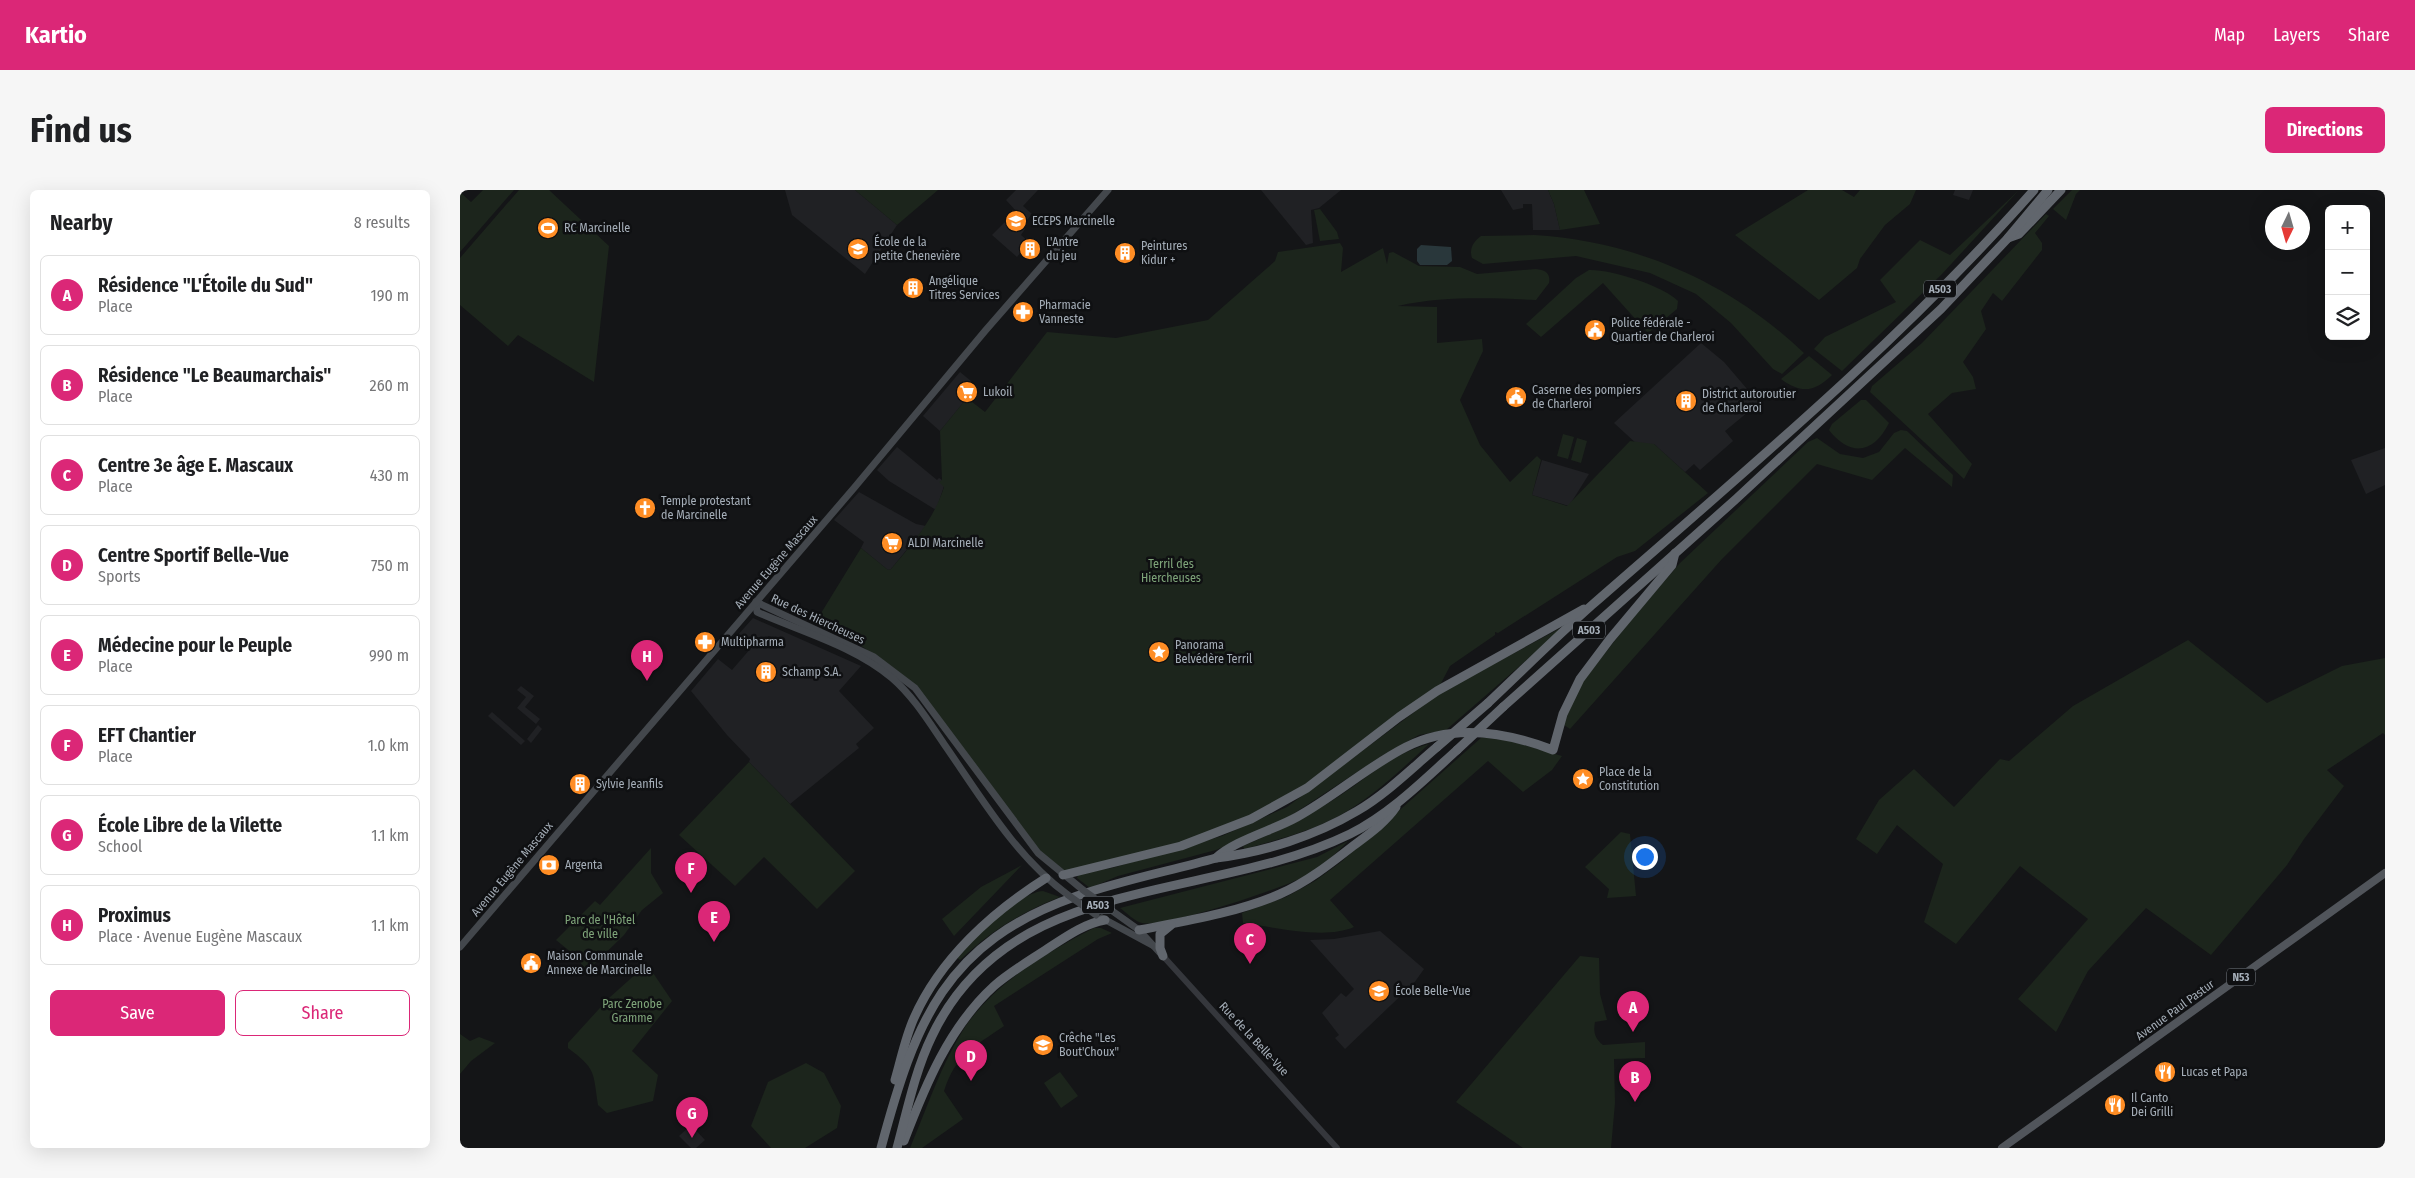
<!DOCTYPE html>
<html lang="en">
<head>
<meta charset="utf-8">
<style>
	:root { --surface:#fff; --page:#f6f6f6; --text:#202124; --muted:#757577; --line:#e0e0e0; --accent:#db2777 }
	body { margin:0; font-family:"Fira Sans Condensed",sans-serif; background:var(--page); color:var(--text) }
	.controls { position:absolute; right:15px; top:15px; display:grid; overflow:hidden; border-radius:8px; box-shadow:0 5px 20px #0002 }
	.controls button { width:45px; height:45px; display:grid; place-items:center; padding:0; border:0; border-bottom:1px solid var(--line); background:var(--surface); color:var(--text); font:25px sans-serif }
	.compass { position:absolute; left:1805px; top:15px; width:45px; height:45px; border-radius:50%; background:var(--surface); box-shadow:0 5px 20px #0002; rotate:185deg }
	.you { position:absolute; left:1184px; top:666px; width:18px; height:18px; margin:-12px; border:4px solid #fff; border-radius:50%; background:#1a73e8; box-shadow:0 0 0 8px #1a73e833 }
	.badge { display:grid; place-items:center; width:32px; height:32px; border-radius:50%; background:var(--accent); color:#fff; font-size:16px; font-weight:700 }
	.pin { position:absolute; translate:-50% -41px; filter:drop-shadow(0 1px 2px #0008) }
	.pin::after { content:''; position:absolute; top:26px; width:18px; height:15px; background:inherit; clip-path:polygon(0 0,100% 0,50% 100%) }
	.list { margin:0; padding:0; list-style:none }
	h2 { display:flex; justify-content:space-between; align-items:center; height:65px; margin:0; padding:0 20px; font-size:21px }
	h2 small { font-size:16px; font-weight:400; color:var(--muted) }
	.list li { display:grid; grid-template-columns:32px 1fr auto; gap:15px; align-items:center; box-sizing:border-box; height:80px; margin:0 10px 10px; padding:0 10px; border:1px solid var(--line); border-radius:8px }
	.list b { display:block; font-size:19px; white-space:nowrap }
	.list p { margin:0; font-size:16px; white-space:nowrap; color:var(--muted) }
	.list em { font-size:16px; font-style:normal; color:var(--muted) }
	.actions { display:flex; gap:10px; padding:15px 20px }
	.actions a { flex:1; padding:11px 0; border:1px solid var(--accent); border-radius:8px; text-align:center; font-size:18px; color:var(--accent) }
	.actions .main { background:var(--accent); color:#fff }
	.icon { flex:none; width:28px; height:28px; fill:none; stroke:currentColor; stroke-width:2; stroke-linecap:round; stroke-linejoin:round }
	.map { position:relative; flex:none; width:1925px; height:958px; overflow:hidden; border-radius:8px }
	header { display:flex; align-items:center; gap:30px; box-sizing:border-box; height:70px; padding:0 25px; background:var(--accent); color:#fff }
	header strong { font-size:24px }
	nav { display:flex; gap:28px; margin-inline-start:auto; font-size:18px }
	.intro { display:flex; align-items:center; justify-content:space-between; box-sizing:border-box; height:120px; padding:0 30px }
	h1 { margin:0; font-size:35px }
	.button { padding:12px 22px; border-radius:8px; background:var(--accent); color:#fff; font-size:18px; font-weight:700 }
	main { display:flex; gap:30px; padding:0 30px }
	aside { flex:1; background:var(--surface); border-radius:8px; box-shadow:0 5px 20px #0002 }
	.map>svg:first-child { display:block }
	.built { fill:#202124 }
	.green { fill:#1c251c }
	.water { fill:#29373b }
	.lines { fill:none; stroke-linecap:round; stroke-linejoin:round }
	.tertiary { stroke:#35373c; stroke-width:6 }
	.secondary { stroke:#43474c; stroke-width:7 }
	.primary { stroke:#51555b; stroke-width:8 }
	.motorway { stroke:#61666d; stroke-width:9 }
	.secondary-bridge { stroke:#43474c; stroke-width:7 }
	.motorway-bridge { stroke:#61666d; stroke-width:9 }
	.labels { text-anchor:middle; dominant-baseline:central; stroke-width:5; stroke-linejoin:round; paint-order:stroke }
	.shield { fill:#0f1012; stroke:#787f86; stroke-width:1 }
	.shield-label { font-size:11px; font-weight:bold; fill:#a5aeb8 }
	.poi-label { font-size:12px; fill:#a5aeb8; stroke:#0f1012; text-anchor:start }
	.street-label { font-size:12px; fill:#a5aeb8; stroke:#0f1012 }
	.park-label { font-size:12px; fill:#7fa57a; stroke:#0f1012 }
</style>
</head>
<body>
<header>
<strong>Kartio</strong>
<nav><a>Map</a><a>Layers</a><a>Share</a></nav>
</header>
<div class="intro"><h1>Find us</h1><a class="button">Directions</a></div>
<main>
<aside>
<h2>Nearby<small>8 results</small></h2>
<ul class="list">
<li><span class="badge">A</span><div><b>Résidence &quot;L'Étoile du Sud&quot;</b><p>Place</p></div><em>190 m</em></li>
<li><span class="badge">B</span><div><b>Résidence &quot;Le Beaumarchais&quot;</b><p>Place</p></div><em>260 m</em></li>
<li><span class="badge">C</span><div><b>Centre 3e âge E. Mascaux</b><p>Place</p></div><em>430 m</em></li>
<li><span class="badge">D</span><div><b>Centre Sportif Belle-Vue</b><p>Sports</p></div><em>750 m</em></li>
<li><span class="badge">E</span><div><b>Médecine pour le Peuple</b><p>Place</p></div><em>990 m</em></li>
<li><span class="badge">F</span><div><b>EFT Chantier</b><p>Place</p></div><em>1.0 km</em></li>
<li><span class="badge">G</span><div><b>École Libre de la Vilette</b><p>School</p></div><em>1.1 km</em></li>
<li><span class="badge">H</span><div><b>Proximus</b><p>Place · Avenue Eugène Mascaux</p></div><em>1.1 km</em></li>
</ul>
<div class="actions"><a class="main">Save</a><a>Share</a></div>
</aside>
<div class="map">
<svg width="1925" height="958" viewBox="0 0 1925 958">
	<rect width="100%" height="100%" fill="#141517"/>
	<g class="built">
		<path d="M325,0H395L437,35L405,84L332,25Z"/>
		<path d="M556,0H578L563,16L572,24L562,36L565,39L561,45L569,52L557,67L532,45L556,21L546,10Z"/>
		<path d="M801,0H881L859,18L851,20L853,53L846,55Z"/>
		<path d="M1041,0H1088L1094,14L1100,40H1073L1072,14H1063V18L1053,20Z"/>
		<path d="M1495,0H1513L1509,10L1493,5Z"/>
		<path d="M1241,153L1264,172L1299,213L1265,241L1273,251L1240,280L1234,274L1225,282L1194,254H1177L1154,233Z"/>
		<path d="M500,182L517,196L480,241L463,226Z"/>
		<path d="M437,257L477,290L479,288L482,290L484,296L476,320L429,291L417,280Z"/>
		<path d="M1925,258V295L1906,304L1891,270Z"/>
		<path d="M1082,270L1129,284L1109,316L1072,305Z"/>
		<path d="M399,302L456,334L466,336L431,379L428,380L401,358L404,352L374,330Z"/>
		<path d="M293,428L401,476L379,501L414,538L396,554L399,558L330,614L289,572L290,569L267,545L231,501L258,469L272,480L291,458L277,446Z"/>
		<path d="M61,496L74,506L65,517L80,529L76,534L57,518L66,507L57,500Z"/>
		<path d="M32,522L65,551L61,555L28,526Z"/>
		<path d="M78,535L82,539L71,553L67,549Z"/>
		<path d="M920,741L964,779L954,793L885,859L875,848L879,845L862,823L881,803L886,807L894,799L850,750L874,749Z"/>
		<path d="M231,935L245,950L236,958H231L219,946Z"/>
	</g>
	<g class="green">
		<path d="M23,0H54L0,62V2L11,12Z"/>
		<path d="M59,0H89L149,56L134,192L58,145L48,156L0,115V68Z"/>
		<path d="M395,0H478L437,35Z"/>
		<path d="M1088,0H1124L1140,34L1100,40L1094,14Z"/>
		<path d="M1348,0H1382L1394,7L1400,0H1456L1450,14L1425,35L1400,69L1397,78L1359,110L1275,45Z"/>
		<path d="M1559,0L1482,84L1382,181L1354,159L1365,147L1436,112L1420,90L1460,50L1490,65Z"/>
		<path d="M1612,0H1620L1616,4L1606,30L1593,19Z"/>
		<path d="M860,19L877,42L879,49L860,51L854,20Z"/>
		<path d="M1586,24L1589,26L1575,43L1582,53V60L1542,111L1533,103L1521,121L1526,139L1503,172L1513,187L1516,199L1492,203L1468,224L1512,274L1504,289L1410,202L1412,196L1462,153Z"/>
		<path d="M1074,45C1176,51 1271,93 1344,163L1322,184L1313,179L1271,133L1236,104L1190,83L1116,66L1023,74L1012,68C1009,59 1013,52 1021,46Z"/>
		<path d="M880,53L883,58L881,82L923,58L927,74L929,63L933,62L959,76L1000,77L1017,84L1076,79C1085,80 1091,83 1089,93L1076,110C1031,108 983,106 938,116L977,117V153L1022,149L1023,161L1000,210L1020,255L1050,292L1077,266L1081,270L1072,305L1107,316L1170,251L1194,254L1248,303L1175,361L1157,367L1038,443L1035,442V445L990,476L977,501L878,576L756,644L603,685L583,667L455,498L403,457L355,433L401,358L428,380L431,379C453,353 474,329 484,297L479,292L482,290L480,241L507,208L525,222L587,142L656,148L748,130L815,71L818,62Z"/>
		<path d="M1129,80C1150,79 1204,96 1218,111L1217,119L1188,143L1143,93L1081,147L1066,134L1116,88Z"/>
		<path d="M1349,166L1372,185C1355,202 1341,204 1321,189Z"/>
		<path d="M1401,210H1406L1429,233C1414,263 1391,268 1369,240L1372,234Z"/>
		<path d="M1441,240L1447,241L1493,285L1492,297L1445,258L1412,290L1357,274L1262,369L1110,539L1104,535L1113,504L1171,430L1220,373L1348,252L1357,248L1380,264L1403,268L1419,262L1434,243Z"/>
		<path d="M1103,244L1114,247L1108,269L1097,266Z"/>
		<path d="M1117,248L1127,251L1121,273L1111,270Z"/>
		<path d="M1108,434L986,540L959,545L923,565L818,634L756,660L658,686L630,698L617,688L618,684L652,678L762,646L827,617L980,503Z"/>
		<path d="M1728,450L1807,513L1882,476L1925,468V545L1923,543L1867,580L1884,596L1844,649L1827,675L1751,765L1686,718L1628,781L1596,842L1558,809L1628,729L1560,676L1496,754L1464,732L1483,674L1437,635L1417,664L1396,649L1419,610L1454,579L1494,617L1540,569L1549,571L1613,516Z"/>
		<path d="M1022,547L1050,551L1102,566L1092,580L1063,602L1028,571L870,710L894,737C865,750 815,737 783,733L782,723L826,707L855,691L881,672Z"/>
		<path d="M969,554C944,577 918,602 889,620C857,640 820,649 784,659L783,656C813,643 842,629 870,612C903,592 930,564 969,554Z"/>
		<path d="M289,572L395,681L357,719L304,667L275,696L219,645Z"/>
		<path d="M1161,642L1170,644L1176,706L1147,708L1149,699L1125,677Z"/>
		<path d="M888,651C875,665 860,678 843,687C821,699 704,738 682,733C675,732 666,722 660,718L857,667Z"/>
		<path d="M191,658V683L203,703L182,720L164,745L127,781L119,771L109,768L112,763L96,750L135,711L140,715Z"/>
		<path d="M562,675L494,746L482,729L521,697Z"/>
		<path d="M583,701L600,707C561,722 530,742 500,770L496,767C514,750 559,702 583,701Z"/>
		<path d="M634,738H641L652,743L638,749L534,816L544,836C514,857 496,864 484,901L503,929L462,958H450C467,918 481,874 505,837C535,793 587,762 634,738Z"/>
		<path d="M1120,766L1139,768L1140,804L1147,830L1135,832C1133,842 1135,849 1143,855L1185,852V868L1154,869L1155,913L1151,958H1063L996,912Z"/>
		<path d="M187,774L212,811L172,861L198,885L193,911L147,923L138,915C133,881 136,879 108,858V853L149,808Z"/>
		<path d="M0,844L10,851L19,847L35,853L11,871L0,884Z"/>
		<path d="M346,873L364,883L381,916L377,938L345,958H311L291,936L308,892Z"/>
		<path d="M600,882L618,906L601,918L584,893Z"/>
	</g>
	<path class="water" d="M961,55L991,57L992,71L987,75H960L957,71V59Z"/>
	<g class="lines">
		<path class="tertiary" d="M703,766L877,958"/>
		<g class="secondary">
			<path d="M296,412L414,467L455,498L578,663L623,700"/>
			<path d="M296,412L297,422C342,442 394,456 432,488C453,506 469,532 484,554C521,607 555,666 608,705"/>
			<path d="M651,720L679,740L701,764"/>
			<path d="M642,728L692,755"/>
			<path d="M0,757L394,298L525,141L648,0"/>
		</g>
		<path class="primary" d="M1542,958L1925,683"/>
		<g class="motorway">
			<path d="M1548,48L1559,44L1601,0"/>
			<path d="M1028,513C1062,481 1096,447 1132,415C1284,282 1440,152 1574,0"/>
			<path d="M1043,517L1276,309L1481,119L1548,48L1588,0"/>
			<path d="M756,668C773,651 814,640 837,627C875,606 907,577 946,557C993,533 1046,542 1093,560L1103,524L1120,489L1150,449L1212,375L1215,363"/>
			<path d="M603,685L721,656L791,629L847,598L939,527L977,501L1124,419"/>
			<path d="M679,740C725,731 776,723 820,704C847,692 870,674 893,656C909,644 925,633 936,617"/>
			<path d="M703,766L700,758V744L711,735"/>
			<path d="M435,890C441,870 445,848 454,828C480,769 532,722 586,688"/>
			<path d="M444,951C465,896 489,837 534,796C550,782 569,771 587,759C604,748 625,733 645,730"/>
			<path d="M421,958C455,832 485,752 617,706C662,690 710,681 756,668C804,662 855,646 897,621C926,604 951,579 977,557"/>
			<path d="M437,958C447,921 455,881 472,846C550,681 749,713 890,644C930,624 964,590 997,560"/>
		</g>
		<g class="secondary-bridge">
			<path d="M623,700L651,720"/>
			<path d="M608,705L636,725"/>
		</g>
		<g class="motorway-bridge">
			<path d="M977,557L1028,513"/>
			<path d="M997,560L1043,517"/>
		</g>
	</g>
	<defs>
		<g id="university-disc" transform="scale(1.125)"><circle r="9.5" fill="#ff8d24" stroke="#0f1012"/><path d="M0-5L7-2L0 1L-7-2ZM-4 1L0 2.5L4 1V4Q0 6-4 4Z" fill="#fff"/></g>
		<g id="stadium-disc" transform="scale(1.125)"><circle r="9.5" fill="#ff8d24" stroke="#0f1012"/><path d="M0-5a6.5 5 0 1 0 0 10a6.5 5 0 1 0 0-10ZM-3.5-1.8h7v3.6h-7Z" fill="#fff"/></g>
		<g id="school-disc" transform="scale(1.125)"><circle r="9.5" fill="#ff8d24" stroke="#0f1012"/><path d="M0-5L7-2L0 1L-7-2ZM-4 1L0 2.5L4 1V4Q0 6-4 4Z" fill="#fff"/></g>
		<g id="building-disc" transform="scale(1.125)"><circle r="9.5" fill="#ff8d24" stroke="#0f1012"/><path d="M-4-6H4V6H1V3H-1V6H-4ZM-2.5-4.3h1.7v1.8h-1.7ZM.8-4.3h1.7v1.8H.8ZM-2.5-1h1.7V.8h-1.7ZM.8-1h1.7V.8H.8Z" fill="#fff"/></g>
		<g id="pharmacy-disc" transform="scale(1.125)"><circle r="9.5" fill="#ff8d24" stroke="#0f1012"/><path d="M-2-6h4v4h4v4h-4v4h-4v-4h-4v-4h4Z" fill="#fff"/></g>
		<g id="civic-disc" transform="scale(1.125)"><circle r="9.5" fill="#ff8d24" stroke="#0f1012"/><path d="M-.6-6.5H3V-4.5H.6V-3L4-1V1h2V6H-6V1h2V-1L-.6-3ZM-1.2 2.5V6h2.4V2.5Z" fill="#fff"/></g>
		<g id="supermarket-disc" transform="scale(1.125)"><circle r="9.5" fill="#ff8d24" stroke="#0f1012"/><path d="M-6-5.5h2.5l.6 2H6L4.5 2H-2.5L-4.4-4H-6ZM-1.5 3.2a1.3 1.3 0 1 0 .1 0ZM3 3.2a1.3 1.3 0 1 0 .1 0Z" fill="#fff"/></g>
		<g id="church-disc" transform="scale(1.125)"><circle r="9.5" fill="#ff8d24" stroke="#0f1012"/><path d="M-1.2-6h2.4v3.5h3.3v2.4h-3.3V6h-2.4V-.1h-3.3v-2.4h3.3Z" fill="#fff"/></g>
		<g id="sight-disc" transform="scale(1.125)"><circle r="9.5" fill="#ff8d24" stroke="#0f1012"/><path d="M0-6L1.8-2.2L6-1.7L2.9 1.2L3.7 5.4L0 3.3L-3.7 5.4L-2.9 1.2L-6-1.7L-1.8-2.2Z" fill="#fff"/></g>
		<g id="bank-disc" transform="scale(1.125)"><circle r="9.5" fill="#ff8d24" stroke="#0f1012"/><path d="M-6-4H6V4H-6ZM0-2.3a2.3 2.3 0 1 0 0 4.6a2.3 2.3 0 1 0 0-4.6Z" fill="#fff"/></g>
		<g id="restaurant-disc" transform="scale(1.125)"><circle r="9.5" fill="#ff8d24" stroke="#0f1012"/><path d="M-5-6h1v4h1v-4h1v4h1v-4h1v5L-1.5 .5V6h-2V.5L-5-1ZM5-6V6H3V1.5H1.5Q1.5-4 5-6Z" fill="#fff"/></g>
	</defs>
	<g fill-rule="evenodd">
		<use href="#university-disc" x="556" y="31"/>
		<use href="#stadium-disc" x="88" y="38"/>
		<use href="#school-disc" x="398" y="59"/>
		<use href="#building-disc" x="570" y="59"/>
		<use href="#building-disc" x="665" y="63"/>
		<use href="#building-disc" x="453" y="98"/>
		<use href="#pharmacy-disc" x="563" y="122"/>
		<use href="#civic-disc" x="1135" y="140"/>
		<use href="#supermarket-disc" x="507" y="202"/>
		<use href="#civic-disc" x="1056" y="207"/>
		<use href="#building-disc" x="1226" y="211"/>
		<use href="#church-disc" x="185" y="318"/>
		<use href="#supermarket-disc" x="432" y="353"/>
		<use href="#pharmacy-disc" x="245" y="452"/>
		<use href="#sight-disc" x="699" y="462"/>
		<use href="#building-disc" x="306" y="482"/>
		<use href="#sight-disc" x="1123" y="589"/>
		<use href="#building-disc" x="120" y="594"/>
		<use href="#bank-disc" x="89" y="675"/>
		<use href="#civic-disc" x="71" y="773"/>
		<use href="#school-disc" x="919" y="801"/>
		<use href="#school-disc" x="583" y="855"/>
		<use href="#restaurant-disc" x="1705" y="882"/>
		<use href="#restaurant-disc" x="1655" y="915"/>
	</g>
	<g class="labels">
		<g class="shield">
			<rect x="1464" y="90.5" width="32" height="17" rx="4"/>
			<rect x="1113" y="431.5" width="32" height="17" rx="4"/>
			<rect x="622" y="706.5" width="32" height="17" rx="4"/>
			<rect x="1767" y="778.5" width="28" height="17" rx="4"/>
		</g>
		<g class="shield-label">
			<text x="1480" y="99">A503</text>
			<text x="1129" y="440">A503</text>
			<text x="638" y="715">A503</text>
			<text x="1781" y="787">N53</text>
		</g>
		<g class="poi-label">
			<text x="572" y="31">ECEPS Marcinelle</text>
			<text x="104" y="38">RC Marcinelle</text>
			<text x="414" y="52">École de la<tspan x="414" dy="14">petite Chenevière</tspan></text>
			<text x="586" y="52">L'Antre<tspan x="586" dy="14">du jeu</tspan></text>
			<text x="681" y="56">Peintures<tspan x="681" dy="14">Kidur +</tspan></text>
			<text x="469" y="91">Angélique<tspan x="469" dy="14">Titres Services</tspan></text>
			<text x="579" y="115">Pharmacie<tspan x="579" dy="14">Vanneste</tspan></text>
			<text x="1151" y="133">Police fédérale -<tspan x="1151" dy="14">Quartier de Charleroi</tspan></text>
			<text x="1072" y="200">Caserne des pompiers<tspan x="1072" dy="14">de Charleroi</tspan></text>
			<text x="523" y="202">Lukoil</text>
			<text x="1242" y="204">District autoroutier<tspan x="1242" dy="14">de Charleroi</tspan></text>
			<text x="201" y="311">Temple protestant<tspan x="201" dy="14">de Marcinelle</tspan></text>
			<text x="448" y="353">ALDI Marcinelle</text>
			<text x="261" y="452">Multipharma</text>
			<text x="715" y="455">Panorama<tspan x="715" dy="14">Belvédère Terril</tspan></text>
			<text x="322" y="482">Schamp S.A.</text>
			<text x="1139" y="582">Place de la<tspan x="1139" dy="14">Constitution</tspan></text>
			<text x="136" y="594">Sylvie Jeanfils</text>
			<text x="105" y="675">Argenta</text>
			<text x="87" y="766">Maison Communale<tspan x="87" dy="14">Annexe de Marcinelle</tspan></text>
			<text x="935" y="801">École Belle-Vue</text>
			<text x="599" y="848">Crêche "Les<tspan x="599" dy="14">Bout'Choux"</tspan></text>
			<text x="1721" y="882">Lucas et Papa</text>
			<text x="1671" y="908">Il Canto<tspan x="1671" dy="14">Dei Grilli</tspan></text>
		</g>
		<g class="street-label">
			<text transform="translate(316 372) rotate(-49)">Avenue Eugène Mascaux</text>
			<text transform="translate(358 429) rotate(25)">Rue des Hiercheuses</text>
			<text transform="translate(52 679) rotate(-50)">Avenue Eugène Mascaux</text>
			<text transform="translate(1715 820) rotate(-36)">Avenue Paul Pastur</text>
			<text transform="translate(794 849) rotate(47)">Rue de la Belle-Vue</text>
		</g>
		<g class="park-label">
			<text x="711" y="374">Terril des<tspan x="711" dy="14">Hiercheuses</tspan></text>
			<text x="140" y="730">Parc de l'Hôtel<tspan x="140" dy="14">de ville</tspan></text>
			<text x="172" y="814">Parc Zenobe<tspan x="172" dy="14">Gramme</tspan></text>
		</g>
	</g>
</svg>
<div class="controls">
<button>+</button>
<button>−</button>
<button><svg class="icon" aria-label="layers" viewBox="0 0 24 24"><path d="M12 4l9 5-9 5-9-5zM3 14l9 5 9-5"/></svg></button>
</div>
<svg class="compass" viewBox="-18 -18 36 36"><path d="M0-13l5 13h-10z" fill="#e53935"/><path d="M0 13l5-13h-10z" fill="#757577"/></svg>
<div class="you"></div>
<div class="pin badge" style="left:1173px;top:842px">A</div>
<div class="pin badge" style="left:1175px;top:912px">B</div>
<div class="pin badge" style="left:790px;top:774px">C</div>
<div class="pin badge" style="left:511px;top:891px">D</div>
<div class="pin badge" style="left:254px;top:752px">E</div>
<div class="pin badge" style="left:231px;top:703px">F</div>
<div class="pin badge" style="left:232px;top:948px">G</div>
<div class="pin badge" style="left:187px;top:491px">H</div>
</div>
</main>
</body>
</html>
